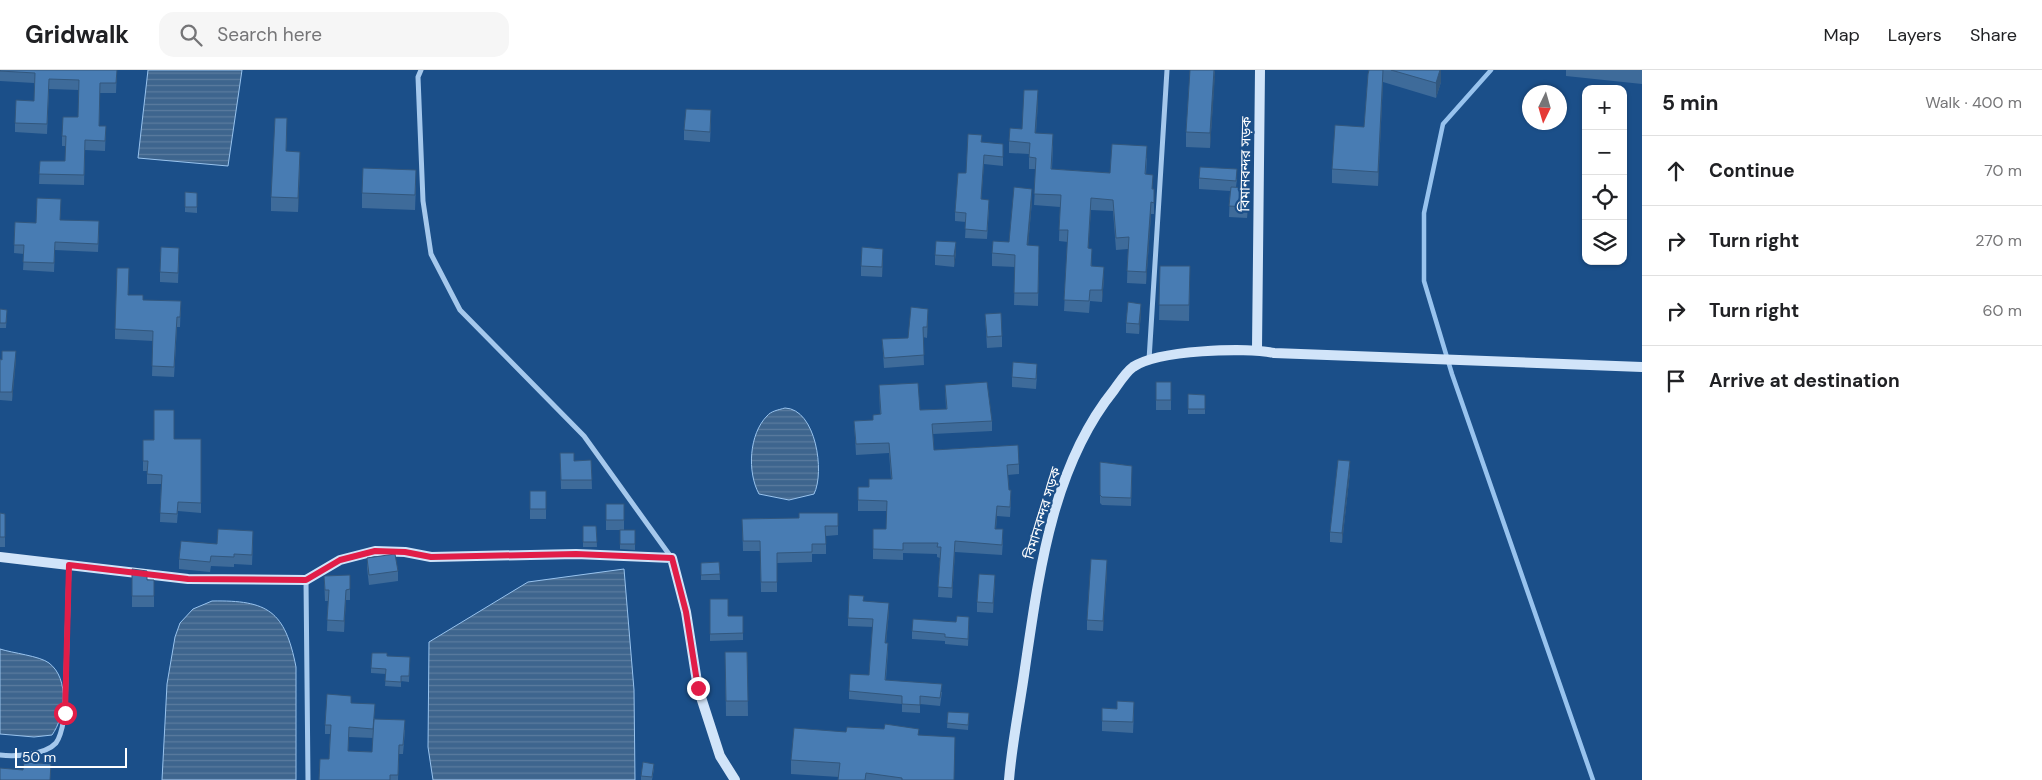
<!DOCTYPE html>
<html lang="en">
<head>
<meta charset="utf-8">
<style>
	:root { --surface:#fff; --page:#f6f6f6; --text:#202124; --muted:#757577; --line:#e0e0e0 }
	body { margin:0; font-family:"DM Sans","Noto Sans Bengali",sans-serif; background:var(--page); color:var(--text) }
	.controls { position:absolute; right:15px; top:15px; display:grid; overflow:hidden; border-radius:10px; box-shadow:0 1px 4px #0004 }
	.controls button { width:45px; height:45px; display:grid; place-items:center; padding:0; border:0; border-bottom:1px solid var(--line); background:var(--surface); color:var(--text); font:25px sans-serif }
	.compass { position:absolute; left:1522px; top:15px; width:45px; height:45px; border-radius:50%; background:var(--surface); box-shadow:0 1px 4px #0004; rotate:185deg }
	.scale { position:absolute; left:15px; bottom:12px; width:112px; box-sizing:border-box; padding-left:5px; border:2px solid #fff; border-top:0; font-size:14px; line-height:18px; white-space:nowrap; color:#fff; -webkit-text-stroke:4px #1b4f89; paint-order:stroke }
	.stop { position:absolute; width:15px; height:15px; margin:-11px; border:4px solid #e11d48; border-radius:50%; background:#fff }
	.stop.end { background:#e11d48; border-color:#fff; box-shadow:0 1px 5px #0008 }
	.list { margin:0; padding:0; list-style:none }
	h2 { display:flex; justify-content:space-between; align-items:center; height:65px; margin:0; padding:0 20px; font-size:21px }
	h2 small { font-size:16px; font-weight:400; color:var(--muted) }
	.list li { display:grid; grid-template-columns:32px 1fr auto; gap:15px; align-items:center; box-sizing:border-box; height:70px; padding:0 20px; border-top:1px solid var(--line) }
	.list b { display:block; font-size:19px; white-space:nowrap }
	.list em { font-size:16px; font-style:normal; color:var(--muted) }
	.icon { flex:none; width:28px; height:28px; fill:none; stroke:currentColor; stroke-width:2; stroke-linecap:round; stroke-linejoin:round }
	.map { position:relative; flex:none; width:1642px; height:710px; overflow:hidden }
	header { display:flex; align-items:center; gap:30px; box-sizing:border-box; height:70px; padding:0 25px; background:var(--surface); border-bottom:1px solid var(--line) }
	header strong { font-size:24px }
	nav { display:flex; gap:28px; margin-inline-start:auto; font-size:18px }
	.search { width:350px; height:45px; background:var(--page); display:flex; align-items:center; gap:12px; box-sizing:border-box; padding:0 18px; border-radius:15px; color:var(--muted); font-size:19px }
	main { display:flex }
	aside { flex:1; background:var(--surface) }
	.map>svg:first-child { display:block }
	.water { fill:url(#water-rules); stroke:#98c3ee }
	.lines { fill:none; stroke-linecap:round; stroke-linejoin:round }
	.stream { stroke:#98c3ee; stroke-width:4.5 }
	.street { stroke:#a5c8ec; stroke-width:5 }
	.secondary { stroke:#d1e4f9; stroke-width:10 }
	.wall { fill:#3e6b9a; fill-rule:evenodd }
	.shaded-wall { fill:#32577d }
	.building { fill:#487cb3; stroke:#32577d }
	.route { stroke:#e11d48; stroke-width:6 }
	.labels { text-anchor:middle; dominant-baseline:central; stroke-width:4.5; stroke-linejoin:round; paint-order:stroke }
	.street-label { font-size:14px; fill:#fff; stroke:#1b4f89 }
</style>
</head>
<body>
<header>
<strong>Gridwalk</strong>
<div class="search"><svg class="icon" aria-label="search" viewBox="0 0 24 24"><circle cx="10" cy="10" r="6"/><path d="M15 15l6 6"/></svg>Search here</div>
<nav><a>Map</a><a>Layers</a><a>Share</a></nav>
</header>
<main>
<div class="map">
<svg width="1642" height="710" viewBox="0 0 1642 710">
	<defs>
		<pattern id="water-rules" width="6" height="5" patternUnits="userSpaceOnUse" patternTransform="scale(1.25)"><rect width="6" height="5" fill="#3e658e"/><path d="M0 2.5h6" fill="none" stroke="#5b7c9f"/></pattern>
	</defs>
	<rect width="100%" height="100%" fill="#1b4f89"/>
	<g class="water">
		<path d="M148,0H242L228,96L138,88Z"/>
		<path d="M785,338C816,339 825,402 814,424L789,430L759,424C747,402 749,364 767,346C771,341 778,340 785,338Z"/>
		<path d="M624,499L634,620L635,710H433L428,677L429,572L528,512Z"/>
		<path d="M212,531C268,530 285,541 296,597V710H162L167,614L175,567L180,553L193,539Z"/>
		<path d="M0,579C12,583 40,586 49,593C70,609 65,647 52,665L34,667L0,664Z"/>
	</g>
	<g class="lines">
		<path class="stream" d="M1491,0L1443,54L1424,143V211L1452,304L1593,710"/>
		<g class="street">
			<path d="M421,0L418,7L423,131L431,184L460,240L584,366L671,487"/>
			<path d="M1149,290L1167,0"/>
			<path d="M306,510L308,710"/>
			<path d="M0,685C15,687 45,685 56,673C62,665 63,652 65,643L69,495"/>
		</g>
		<g class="secondary">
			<path d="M1257,279L1260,0"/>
			<path d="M0,487L188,509L306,510L340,490L375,481L405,482L431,487L576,484L672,488L686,542L698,618L720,686L735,710"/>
			<path d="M1009,710C1012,672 1020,635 1025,598C1039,503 1052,397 1114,320C1119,313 1126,302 1133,297C1158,280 1245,277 1274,283L1642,297"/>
		</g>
	</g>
	<g class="wall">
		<path d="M0,0H117L116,23H100L99,56H106L105,81L85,80L84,115L39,114L40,91H65V76H62V66L78,47L79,20L49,19L47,64L15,62V53L34,31V13L0,11Z"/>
		<path d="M1215,0L1210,78L1186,77V62Z"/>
		<path d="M1369,0H1441V12L1436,28L1383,12L1378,116L1332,113V99L1364,57Z"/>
		<path d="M1566,0H1642V14L1566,6Z"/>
		<path d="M1038,32L1036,63L1053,76L1052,99L1110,103L1147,88L1146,105L1153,119L1154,131V144H1151L1146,214L1127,213L1128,179L1116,180L1113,141L1091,140L1088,179L1092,196L1104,208L1102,232L1090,231L1089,243L1064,241L1068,172L1059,171L1060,137L1034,135L1036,99H1029V84L1009,83V71L1022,59Z"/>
		<path d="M711,51L710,72L684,70V60Z"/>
		<path d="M287,62L286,81L300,96L298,142L271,141V127Z"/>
		<path d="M982,72L1003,82V96L984,94L981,129L989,139L987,169L965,168L966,152L955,151V142L966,103Z"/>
		<path d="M1199,108L1237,109L1236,117L1249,128L1247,148L1229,147L1230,121L1199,119Z"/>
		<path d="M416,115L415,140L362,138V123Z"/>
		<path d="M185,122L197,123V143L185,142Z"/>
		<path d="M1032,131L1028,175L1039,188L1038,236L1014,235L1015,197L992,196V183L1009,172Z"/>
		<path d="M61,150L99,160L98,182L55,180L54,202L23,200L24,184L14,183L15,152L36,153Z"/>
		<path d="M956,182L954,197L935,195V185Z"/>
		<path d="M179,188L178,213L160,212V202Z"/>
		<path d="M883,189L882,207L861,206V196Z"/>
		<path d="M1160,196H1190L1189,251L1159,250Z"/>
		<path d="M129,208L128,225L143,230L181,231L180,257H177L174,307L152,306L153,271L115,269V259Z"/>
		<path d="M0,239L7,240L6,258H0Z"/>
		<path d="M985,244L1002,266V277L987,278Z"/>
		<path d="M1141,244L1139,264L1126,263V253Z"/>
		<path d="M928,249L927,268L923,267L924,295L884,298L882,269L908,268Z"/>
		<path d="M0,289H16L12,331L0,330Z"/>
		<path d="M1037,304L1036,319L1012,317V307Z"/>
		<rect x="1156" y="312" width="15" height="28"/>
		<path d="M879,315L920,340L946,339L945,315L992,351V361L933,364L934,380L1019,394V404L1008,405L1009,420L1011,430L1010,447L997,446L996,459L1003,470L1002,485L955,482L952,528L938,527L940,488L937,487V484L903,483V490L873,489V459H886L887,441H858V417H869L891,409L889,383L856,385L854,351L873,350L880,344Z"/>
		<path d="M1188,324L1205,325V344H1188Z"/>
		<path d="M174,369H201V443L178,441L177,453L160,452L161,414H147V401H143V370Z"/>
		<path d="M560,383L574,391L591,390L592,419H561Z"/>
		<path d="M1100,392L1132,396L1131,436L1102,435L1100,433Z"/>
		<path d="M1350,402L1342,473L1330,472V462Z"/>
		<rect x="530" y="421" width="16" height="28"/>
		<rect x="606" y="434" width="18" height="26"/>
		<path d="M0,443L5,444V477H0Z"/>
		<path d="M838,443V465L826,466V484H812V492L777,493V522H761L760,481H743L742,449L799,448Z"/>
		<path d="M583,456H596L597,477H583Z"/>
		<path d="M620,460L635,474V480L620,479Z"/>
		<path d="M253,471L252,495L234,494V497L211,496L210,502L179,499V489L217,474Z"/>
		<path d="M367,488L398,501V511L369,515L367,498Z"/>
		<path d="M719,492L720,510H701V493Z"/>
		<path d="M132,499L147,510H154V537H132Z"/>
		<path d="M1107,500L1103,561L1087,560V550Z"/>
		<path d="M350,505V530H346L344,562L327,561L328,531H325L324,506Z"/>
		<path d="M995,515L993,543L977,542V532Z"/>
		<path d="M710,529L728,546H743V570L710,571Z"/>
		<path d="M864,531L889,541L886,573L888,581L886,610L942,622L940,636L920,634V643L902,642V634L849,629V621L869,605L873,557L848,556V548Z"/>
		<path d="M969,554L968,576L945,574V571L912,569V561Z"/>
		<path d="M725,582H747L748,646H726Z"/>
		<path d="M387,586L410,587L409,612L401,611V617L385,616L386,604L371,603V598Z"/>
		<path d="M351,633L375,649L405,660L403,684H399L398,710H319L329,689L330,664H325V655ZM349,667L373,668L372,682L348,681Z"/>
		<path d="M1102,638L1134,642L1133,663L1102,661Z"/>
		<path d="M948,642L969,643L968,660L947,658Z"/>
		<path d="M846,662L919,665L954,710H838L839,707L791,704V690Z"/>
		<path d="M654,699L652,710H641V706Z"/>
	</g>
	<g class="shaded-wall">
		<path d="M1214,0L1215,7L1210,78V63Z"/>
		<path d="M1383,0V12L1378,116V102Z"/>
		<path d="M1440,0H1441V12L1436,28V13Z"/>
		<path d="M1038,20V32L1035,74V63Z"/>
		<path d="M300,82V96L298,142V128Z"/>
		<path d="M984,85V94L981,138V129Z"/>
		<path d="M1249,118V128L1247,148V137Z"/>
		<path d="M1032,119V131L1027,188V175Z"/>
		<path d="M1091,128V140L1088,190V178Z"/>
		<path d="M1151,132V144L1146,214V202Z"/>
		<path d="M956,172V182L954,197V186Z"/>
		<path d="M883,179V189L882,207V197Z"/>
		<path d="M1104,197V208L1102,232V220Z"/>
		<path d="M1141,234V244L1139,264V254Z"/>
		<path d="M928,239V249L927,268V257Z"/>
		<path d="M16,281V289L12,331V322Z"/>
		<path d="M1350,391V402L1342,473V463Z"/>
		<path d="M997,436V446L995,469V459Z"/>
		<path d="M955,471V482L952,528V518Z"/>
		<path d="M1107,490V500L1103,561V551Z"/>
		<path d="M995,505V515L993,543V533Z"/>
		<path d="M346,520V530L344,562V551Z"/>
		<path d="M889,533V541L885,581V573Z"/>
	</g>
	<g class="building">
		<path d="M0,0H117L116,13H100L99,56H106L105,71L85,70L84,105L39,104L40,91H65L66,66H62L63,47H78L79,10L49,9L47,54L15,53L16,30L34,31L35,3L0,1Z"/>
		<path d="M1190,0H1214L1210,63L1186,62Z"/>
		<path d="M1369,0H1383L1378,102L1332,99L1335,55L1364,57L1368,4Z"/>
		<path d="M1391,0H1440L1436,13Z"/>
		<path d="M1024,20H1038L1035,63L1053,64L1051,99L1110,103L1112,74L1147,76L1145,104L1153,105L1152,119H1154V133L1151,132L1146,202L1127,201L1129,167L1116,168L1113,130L1091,128L1088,178L1092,179L1091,196L1104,197L1102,220H1090L1089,231L1064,230L1068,160H1059L1061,125L1034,124L1036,88L1029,87L1030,73L1009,71L1010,58L1022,59Z"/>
		<path d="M686,39L711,40L710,62L684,60Z"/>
		<path d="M275,48H287L286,81L300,82L298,128L271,127Z"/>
		<path d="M968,64L982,65L981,72L1003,74V87L984,85L981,129L989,130L987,161L965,159L966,143L955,142L958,103H966Z"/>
		<path d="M1200,97L1237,99L1236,111L1199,108Z"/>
		<path d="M363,98L416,100L415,125L362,123Z"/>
		<path d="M1014,117L1032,119L1027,175L1039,176L1038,223H1014L1015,185L992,183L993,171L1009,172Z"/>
		<path d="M1231,117L1249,118L1247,137L1229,136Z"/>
		<path d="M185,122L197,123V137H185Z"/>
		<path d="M37,128L61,129L60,150L99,151L98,174L55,172L54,193L23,192L24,175H14L15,152L36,153Z"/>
		<path d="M936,171L956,172L954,186L935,185Z"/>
		<path d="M161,177L179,178L178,203L160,202Z"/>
		<path d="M862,177L883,179L882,197L861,196Z"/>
		<path d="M1160,196H1190L1189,235H1159Z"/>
		<path d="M117,198H129L128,225H143V230L181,231L180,247H177L174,297L152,296L153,261L115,259Z"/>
		<path d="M1128,232L1141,234L1139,254L1126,253Z"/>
		<path d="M911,237L928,239L927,257H923L924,285L884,288L882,269L908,268Z"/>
		<path d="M0,239L7,240L6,253H0Z"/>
		<path d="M1001,243L1002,266L987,267L985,244Z"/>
		<path d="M2,281H16L12,322H0V289L2,290Z"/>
		<path d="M1013,292L1037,294L1036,309L1012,307Z"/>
		<path d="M987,312L992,351L932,354L934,380L1018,375L1019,394L1007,395L1009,420H1011L1010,437L997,436L995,459H1003L1002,475L955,471L952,518L938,517L941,477H937L938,473H903V480L873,479V459H886L887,431L858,430V417H869V409H892L889,373L856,374L854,351L873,350V345L881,344L879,315L918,313L920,340L947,339L945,315Z"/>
		<rect x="1156" y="312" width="15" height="18"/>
		<path d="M1188,324L1205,325V339H1188Z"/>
		<path d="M154,340H174V369H201V433L178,432L177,444L160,443L162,405L147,404L148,391H143V370H154Z"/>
		<path d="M560,383H574V391L591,390L592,410H561Z"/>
		<path d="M1338,390L1350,391L1342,463L1330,462Z"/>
		<path d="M1100,392L1132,396L1131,428L1102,427L1100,425Z"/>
		<rect x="530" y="421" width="16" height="18"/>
		<rect x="606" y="434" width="18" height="16"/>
		<path d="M0,443L5,444V467H0Z"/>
		<path d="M799,443H838V456H825L826,474H812V482L777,483V512H761L760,471H743L742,449L799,448Z"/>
		<path d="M583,456H596L597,472H583Z"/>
		<path d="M218,459L253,461L252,485L234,484V487L211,486L210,492L179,489L181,471L217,474Z"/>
		<rect x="620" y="460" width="15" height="14"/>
		<path d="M395,484L398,501L369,505L367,488Z"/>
		<path d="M1091,489L1107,490L1103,551L1087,550Z"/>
		<path d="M719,492L720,504L701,505V493Z"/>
		<path d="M132,499L147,501V510H154V526H132Z"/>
		<path d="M979,504L995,505L993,533L977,532Z"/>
		<path d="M350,505V519L346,520L344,551L327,550L329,520H325L324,506Z"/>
		<path d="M849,525L864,526L863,531L889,533L885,573H888L885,610L942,614L940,628L920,626V635L902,634V626L849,621L850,604L869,605L873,549L848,548Z"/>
		<path d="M710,529H728V546H743V563L710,564Z"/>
		<path d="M957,546L969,547L968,569L945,567V564L912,561L913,549L956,552Z"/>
		<path d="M725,582H747L748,631H726Z"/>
		<path d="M372,583H387V586L410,587L409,606H401V612L385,611L386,599L371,598Z"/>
		<path d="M327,624L351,626V633L375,634L373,659L349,657L348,681L372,682L374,649L405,650L403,675H399L398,705H390V710H319L320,689H329L331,655H325Z"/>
		<path d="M1117,631L1134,632L1133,652L1102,651V638L1117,639Z"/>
		<path d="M948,642L969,643L968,655L947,653Z"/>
		<path d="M885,654L919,659L918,665L955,667L954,710H902V708L866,703L865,710H838L840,693L791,690L794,658L846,662L847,657L884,659Z"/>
		<path d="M24,692L51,694L50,710H0V698L23,700Z"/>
		<path d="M643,692L654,694L652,707L641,706Z"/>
	</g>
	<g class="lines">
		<path class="route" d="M65,643L69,495L188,509L306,510L340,490L375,481L405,482L431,487L576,484L672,488L686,542L698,618"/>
	</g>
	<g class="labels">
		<g class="street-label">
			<text transform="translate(1245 94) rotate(-89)">বিমানবন্দর সড়ক</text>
			<text transform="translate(1042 443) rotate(-73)">বিমানবন্দর সড়ক</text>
		</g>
	</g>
</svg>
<div class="controls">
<button>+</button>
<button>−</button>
<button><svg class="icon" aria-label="locate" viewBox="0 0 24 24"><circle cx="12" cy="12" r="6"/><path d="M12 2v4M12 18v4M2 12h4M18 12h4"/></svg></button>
<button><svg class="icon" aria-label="layers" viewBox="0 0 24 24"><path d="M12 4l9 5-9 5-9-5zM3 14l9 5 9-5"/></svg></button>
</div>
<svg class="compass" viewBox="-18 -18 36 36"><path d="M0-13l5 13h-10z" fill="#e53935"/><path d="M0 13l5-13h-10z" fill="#757577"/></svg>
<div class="scale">50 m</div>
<div class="stop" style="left:65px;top:643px"></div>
<div class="stop end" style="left:698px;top:618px"></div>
</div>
<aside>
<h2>5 min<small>Walk · 400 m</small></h2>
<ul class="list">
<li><svg class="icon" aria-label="ahead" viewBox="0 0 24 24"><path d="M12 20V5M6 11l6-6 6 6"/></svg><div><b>Continue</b></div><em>70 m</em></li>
<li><svg class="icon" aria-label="right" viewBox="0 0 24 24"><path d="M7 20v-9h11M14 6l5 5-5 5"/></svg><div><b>Turn right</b></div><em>270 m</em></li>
<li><svg class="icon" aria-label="right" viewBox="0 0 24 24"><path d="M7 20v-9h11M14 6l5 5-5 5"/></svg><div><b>Turn right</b></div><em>60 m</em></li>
<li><svg class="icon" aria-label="arrive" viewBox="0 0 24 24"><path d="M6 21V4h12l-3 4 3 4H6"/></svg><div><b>Arrive at destination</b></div></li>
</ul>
</aside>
</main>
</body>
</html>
